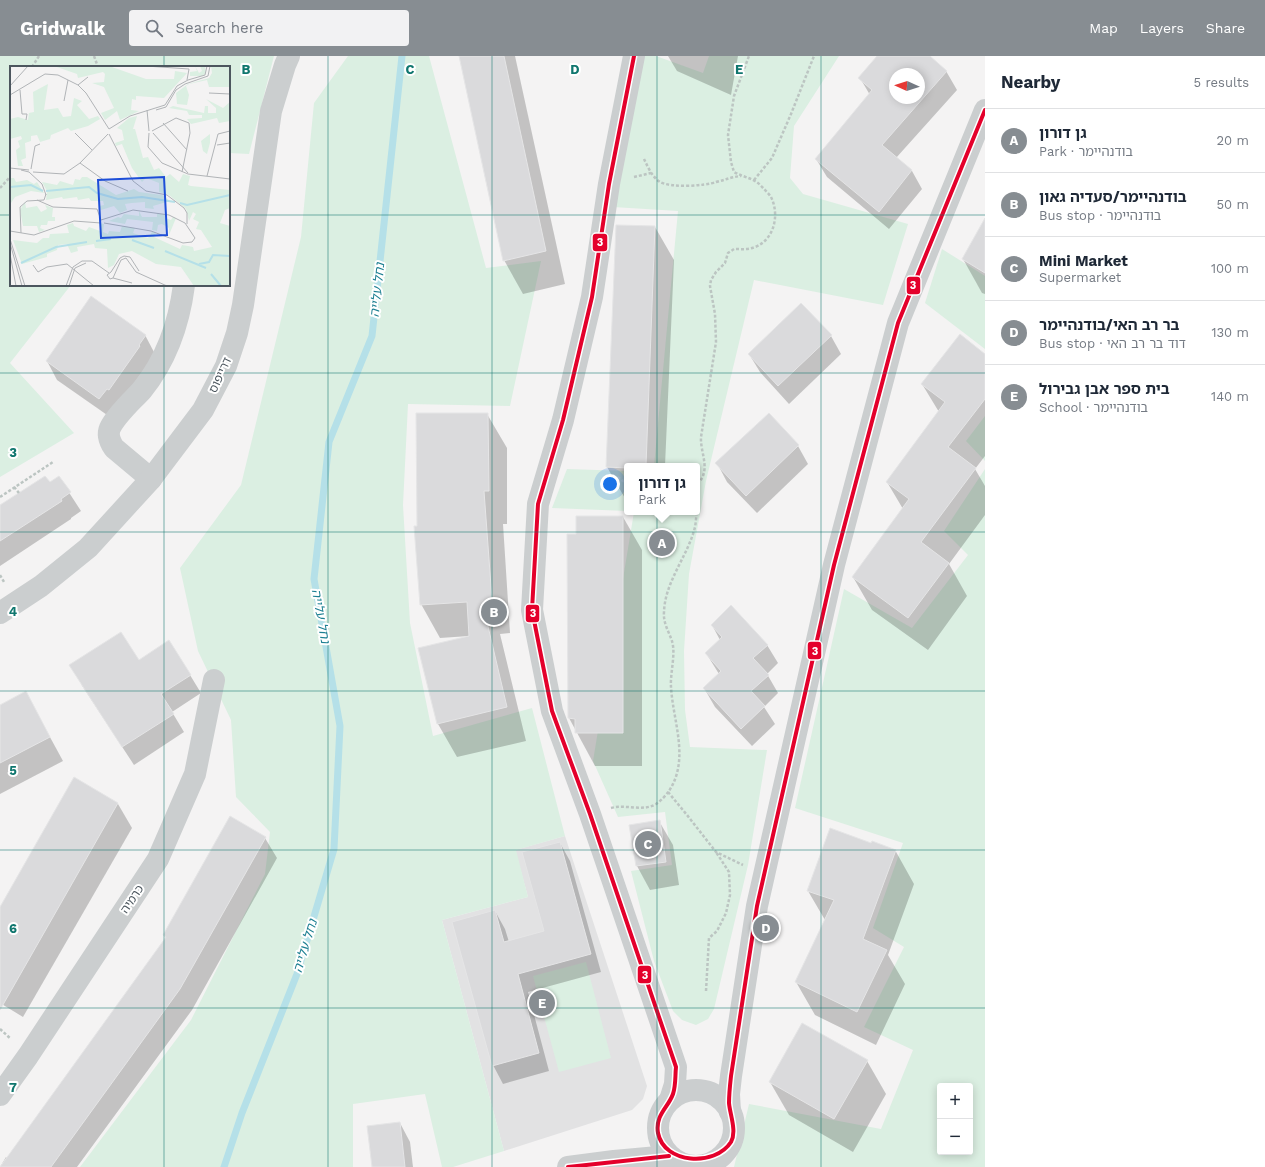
<!DOCTYPE html>
<html lang="en">
<head>
<meta charset="utf-8">
<style>
	:root { --surface:#fff; --page:#f2f2f3; --text:#1f2937; --muted:#747a83; --line:#e0e1e3; --accent:#878d92 }
	body { margin:0; font-family:"Work Sans","Noto Sans Hebrew",sans-serif; background:var(--page); color:var(--text) }
	.controls { position:absolute; right:12px; bottom:12px; display:grid; overflow:hidden; border-radius:4px; box-shadow:0 2px 10px #0003 }
	.controls button { width:36px; height:36px; display:grid; place-items:center; padding:0; border:0; border-bottom:1px solid var(--line); background:var(--surface); color:var(--text); font:20px sans-serif }
	.compass { position:absolute; left:889px; top:12px; width:36px; height:36px; border-radius:50%; background:var(--surface); box-shadow:0 2px 10px #0003; rotate:273deg }
	.you { position:absolute; left:610px; top:428px; width:14px; height:14px; margin:-10px; border:3px solid #fff; border-radius:50%; background:#1a73e8; box-shadow:0 0 0 6px #1a73e833 }
	.badge { display:grid; place-items:center; width:26px; height:26px; border-radius:50%; background:var(--accent); color:#fff; font-size:13px; font-weight:700 }
	.pin { position:absolute; translate:-50% -50%; border:2px solid #fff; box-shadow:0 1px 4px #0006 }
	.popup { position:absolute; left:624px; top:407px; width:76px; height:52px; box-sizing:border-box; display:grid; place-content:center; border-radius:4px; background:var(--surface); filter:drop-shadow(0 1px 3px #0005); font-size:13px; white-space:nowrap; color:var(--muted) }
	.popup b { font-size:15px; color:var(--text) }
	.popup::after { content:''; position:absolute; left:50%; top:100%; margin-left:-8px; border:8px solid transparent; border-top-color:var(--surface) }
	.list { margin:0; padding:0; list-style:none }
	h2 { display:flex; justify-content:space-between; align-items:center; height:52px; margin:0; padding:0 16px; font-size:17px }
	h2 small { font-size:13px; font-weight:400; color:var(--muted) }
	.list li { display:grid; grid-template-columns:26px 1fr auto; gap:12px; align-items:center; box-sizing:border-box; height:64px; padding:0 16px; border-top:1px solid var(--line) }
	.list b { display:block; font-size:15px; white-space:nowrap }
	.list p { margin:0; font-size:13px; white-space:nowrap; color:var(--muted) }
	.list em { font-size:13px; font-style:normal; color:var(--muted) }
	.icon { flex:none; width:22px; height:22px; fill:none; stroke:currentColor; stroke-width:2; stroke-linecap:round; stroke-linejoin:round }
	.map { position:relative; flex:none; width:985px; height:1111px; overflow:hidden }
	header { display:flex; align-items:center; gap:24px; box-sizing:border-box; height:56px; padding:0 20px; background:var(--accent); color:#fff }
	header strong { font-size:19px }
	nav { display:flex; gap:22px; margin-inline-start:auto; font-size:14px }
	.search { width:280px; height:36px; background:var(--page); display:flex; align-items:center; gap:10px; box-sizing:border-box; padding:0 14px; border-radius:4px; color:var(--muted); font-size:15px }
	main { display:flex }
	aside { flex:1; background:var(--surface) }
	.map>svg:first-child { display:block }
	.education { fill:#e2e2e3 }
	.green { fill:#dbefe2; fill-rule:evenodd }
	.shadow { fill:#0003; fill-rule:evenodd }
	.lines { fill:none; stroke-linecap:round; stroke-linejoin:round }
	.stream { stroke:#b5e0e8; stroke-width:7 }
	.building { fill:#dadadc; stroke:#e5e5e6; fill-rule:evenodd }
	.path { stroke:#bcc5c2; stroke-width:2.5; stroke-dasharray:3 2; stroke-linecap:butt }
	.minor { stroke:#cbcecf; stroke-width:22 }
	.bus-1-casing { stroke:#fff; stroke-width:7 }
	.bus-1 { stroke:#e4002b; stroke-width:4 }
	.grid { fill:none; stroke:#0f766e; stroke-width:1; stroke-opacity:0.55 }
	.labels { text-anchor:middle; dominant-baseline:central; stroke-width:4; stroke-linejoin:round; paint-order:stroke }
	.street-label { font-size:12px; fill:#4c565e; stroke:#fff }
	.water-label { font-size:13px; font-style:italic; fill:#1d7f92; stroke:#fff }
	.inset-river { fill:none; stroke:#b5e0e8; stroke-width:2 }
	.inset-road { fill:none; stroke:#b1b4b7; stroke-width:1 }
	.view { fill:#1d4ed8; fill-opacity:0.15; stroke:#1d4ed8; stroke-width:2 }
	.inset-edge { fill:none; stroke:#4c565e; stroke-width:2 }
	.grid-label { font-size:13px; text-anchor:middle; font-weight:bold; fill:#0f766e; stroke:#fff; stroke-width:4; stroke-linejoin:round; paint-order:stroke }
	.line-badge { stroke:#fff; stroke-width:1.5 }
	.badge-label { font-size:11px; text-anchor:middle; font-weight:bold; fill:#fff }
</style>
</head>
<body>
<header>
<strong>Gridwalk</strong>
<div class="search"><svg class="icon" aria-label="search" viewBox="0 0 24 24"><circle cx="10" cy="10" r="6"/><path d="M15 15l6 6"/></svg>Search here</div>
<nav><a>Map</a><a>Layers</a><a>Share</a></nav>
</header>
<main>
<div class="map">
<svg width="985" height="1111" viewBox="0 0 985 1111">
	<rect width="100%" height="100%" fill="#f4f3f3"/>
	<path class="education" d="M565,780L647,1030L643,1043L632,1054L504,1095L442,864L528,841L515,794Z"/>
	<g class="green">
		<path d="M0,0H274L249,98L229,97V11H11V229H71L10,307L74,377L0,421Z"/>
		<path d="M348,0H429L486,212L541,205L510,350L408,348L403,449L410,567L433,680L532,652L565,780L516,794L528,841L442,864L504,1095L453,1111H442L425,1038L353,1048V1111H80L191,964L265,818L270,776L236,741L231,664L198,595L180,512L241,429L301,181L314,47Z"/>
		<path d="M641,0H656L703,17L709,0H839L794,70L790,122L803,138L908,168L883,249L754,224L706,425L689,518L684,595L685,654L690,691L767,694L748,809L714,953L708,963L696,969L682,964L673,955L654,905L631,815L672,809L665,756L618,761L593,705L634,456H697V410H654L678,155L613,151Z"/>
		<path d="M942,193L985,220V293L925,247Z"/>
		<path d="M985,360V405L966,385Z"/>
		<path d="M567,413L627,415V455L552,452Z"/>
		<path d="M985,413V1111H734L749,1048L881,1073L913,994L864,971L904,891L873,872L903,787L795,752L844,533L912,572L968,499L944,475ZM940,1030H970V1096H940Z"/>
		<path d="M586,906L611,1002L559,1016L533,920Z"/>
	</g>
	<g class="shadow">
		<path d="M460,0H515L565,228L523,238L504,204Z"/>
		<path d="M668,0H738L731,39L677,15Z"/>
		<path d="M878,0H929L946,15L957,34L896,102L912,115L922,133L889,173L827,121L816,103L870,39L860,22ZM895,18H919V42H895Z"/>
		<path d="M985,164V238L982,237L963,203Z"/>
		<path d="M655,171L674,204L665,410H627L626,444L607,411Z"/>
		<path d="M145,279L155,298L110,361L57,324L47,305Z"/>
		<path d="M831,280L841,298L789,348L760,316L749,298Z"/>
		<path d="M985,299V400L975,413L985,430V459L949,508L967,540L928,594L872,554L853,521L903,453L887,426L939,356L922,328Z"/>
		<path d="M487,358L507,392V468H503L510,577L500,578L526,685L457,701L438,668L420,593L469,581V580L440,582L421,548L418,471Z"/>
		<path d="M798,390L808,408L757,457L727,426L717,407Z"/>
		<path d="M59,421L81,455L71,462V463L0,510V450L49,427Z"/>
		<path d="M623,461L642,494V710H595L569,662L577,479Z"/>
		<path d="M712,569L767,589L778,607L767,618L778,637L764,651L775,668L752,690L715,651L704,632L719,618L706,597L720,584Z"/>
		<path d="M138,605L190,619L201,637L172,656L184,676L134,709L81,628Z"/>
		<path d="M26,637L63,705L0,738V650Z"/>
		<path d="M74,723L118,748L132,772L23,961L0,947V853Z"/>
		<path d="M659,765L673,789L679,829L650,834L637,810L630,770Z"/>
		<path d="M265,782L277,802L192,954L77,1111H0L6,1101L7,1102L166,883L164,879Z"/>
		<path d="M560,787L570,805L601,916L528,936L549,1015L503,1028L493,1009L495,855L505,873L509,886L545,876Z"/>
		<path d="M871,788L895,794L914,828L888,899L905,928L876,989L815,959L796,926L825,864L808,835Z"/>
		<path d="M867,1005L886,1038L853,1096L789,1059L770,1026Z"/>
		<path d="M400,1067L410,1086L413,1111H373Z"/>
	</g>
	<g class="lines">
		<path class="stream" d="M224,1111L242,1057L297,918L334,793L340,670L314,523L329,386L372,280L402,0"/>
	</g>
	<g class="building">
		<path d="M459,0H504L546,195L503,205Z"/>
		<path d="M877,0H930L947,15L882,89L912,114L879,156L815,103L872,34L858,22ZM895,18H919V42H895Z"/>
		<path d="M985,162V217L962,203Z"/>
		<path d="M616,169L655,170L646,410H627V412L606,411Z"/>
		<path d="M91,240L146,279L139,289L140,290L109,334L107,333L99,343L46,305Z"/>
		<path d="M801,247L832,279L778,330L748,298Z"/>
		<path d="M960,278L985,298V343L948,391L976,412L921,486L949,507L908,562L852,521L909,443L886,426L945,346L921,328Z"/>
		<path d="M416,357H488L489,435H484L492,544L482,545L507,651L437,668L418,592L469,580L467,546L420,549L414,470H417Z"/>
		<path d="M769,357L799,389L746,440L715,407Z"/>
		<path d="M45,420L50,426L59,420L71,436L61,443L62,445L0,485V449Z"/>
		<path d="M576,460H623V677H575V663L568,662L567,478H576Z"/>
		<path d="M731,549L768,589L753,602L769,619L751,635L765,650L741,673L703,632L721,615L705,597L722,581L711,569Z"/>
		<path d="M121,576L139,604L169,584L191,619L161,638L174,658L122,691L69,609Z"/>
		<path d="M26,635L50,681L0,707V649Z"/>
		<path d="M74,721L118,747L0,954V851Z"/>
		<path d="M230,760L266,781L180,933L51,1111H0L166,881L163,879Z"/>
		<path d="M660,764L666,806L636,810L629,769Z"/>
		<path d="M830,772L871,787L872,785L896,794L863,883L887,894L857,956L795,926L834,844L807,835Z"/>
		<path d="M560,786L591,898L518,918L539,997L492,1010L452,866L495,854L504,886L544,875L522,796Z"/>
		<path d="M802,967L868,1004L834,1063L769,1026Z"/>
		<path d="M400,1066L405,1111H372L367,1070Z"/>
	</g>
	<g class="lines">
		<g class="path">
			<path d="M94,0L98,11"/>
			<path d="M32,11L39,0"/>
			<path d="M644,103C648,111 652,121 660,126C671,132 705,130 716,126C725,124 731,121 741,120"/>
			<path d="M634,121L651,117"/>
			<path d="M754,124L772,102L791,58L814,0"/>
			<path d="M0,132L11,120"/>
			<path d="M613,419L621,423L627,429"/>
			<path d="M697,428C712,415 700,397 701,381L716,286L715,258L710,230L711,224L716,216L725,207L728,197L734,193C741,193 748,194 755,191C774,184 780,159 771,141C769,138 766,135 763,132C755,122 745,122 734,116L731,106L728,79L734,40L749,0"/>
			<path d="M14,431L19,437"/>
			<path d="M0,441L53,406"/>
			<path d="M697,442V456"/>
			<path d="M0,519L4,526"/>
			<path d="M668,736L687,759L716,796L743,809"/>
			<path d="M611,752C626,748 643,756 656,748C661,745 666,739 669,735C690,703 673,666 671,631C670,617 676,598 672,585C669,576 663,567 664,556C665,525 688,500 695,471C696,466 696,461 697,456"/>
			<path d="M706,935L709,882L717,875L726,857L730,839L729,816L716,796"/>
			<path d="M0,973L11,983"/>
		</g>
		<g class="minor">
			<path d="M634,0L609,128L592,241L563,364L538,448L532,554L552,655L590,758L676,1011L675,1028L670,1044"/>
			<path d="M151,423L114,392C110,386 107,379 110,372C116,359 132,345 142,334C167,303 179,268 184,229"/>
			<path d="M0,557L41,530L88,492L151,423L203,354L226,310L237,277L243,249L271,55L285,9L289,0"/>
			<circle cx="696" cy="1072" r="38"/>
			<path d="M0,1039L28,1000L158,803L195,718L214,624"/>
			<path d="M730,1056L729,1038L731,1020L757,850L834,509L898,267L985,54"/>
			<path d="M568,1111L614,1105L669,1100"/>
		</g>
		<g class="bus-1-casing">
			<g id="bus-1">
				<path d="M634,0L609,128L592,241L563,364L538,448L532,554L552,655L590,758L676,1011C675,1020 676,1029 673,1038C668,1052 655,1059 658,1077C664,1108 715,1111 731,1086C737,1075 730,1059 729,1047C729,1038 730,1029 731,1020L757,850L834,509L898,267L985,54"/>
				<path d="M568,1111L669,1100"/>
			</g>
		</g>
		<use href="#bus-1" class="bus-1"/>
	</g>
	<path class="grid" d="M164,0V11M328,0V1111M492,0V1111M657,0V1111M821,0V1111M0,159H11M229,159H985M164,229V1111M0,317H985M0,476H985M0,635H985M0,794H985M0,952H985"/>
	<g class="labels">
		<g class="street-label">
			<text transform="translate(220 319) rotate(-65)">דרייפוס</text>
			<text transform="translate(132 843) rotate(-56)">כרמיה</text>
		</g>
		<g class="water-label">
			<text transform="translate(377 234) rotate(-84)">נחל עלייה</text>
			<text transform="translate(321 560) rotate(80)">נחל עלייה</text>
			<text transform="translate(305 890) rotate(-73)">נחל עלייה</text>
		</g>
	</g>
	<g transform="translate(10 10)">
		<rect width="220" height="220" fill="#f4f3f3"/>
		<path d="M44,0L102,1L136,13H164L165,5L177,7L154,32L126,30V34L122,33L121,44L129,45L110,54L107,45L95,54L91,47L104,42L94,21L82,17L94,16L95,8L93,6L68,12L67,8ZM185,0L189,7L192,5L190,0H195L196,7L192,10H180V6L187,5ZM201,0H220V21H199L197,14L179,18L176,20L179,29L177,39L167,38L166,27L178,18L199,12L202,7ZM38,18L34,44L48,42L53,51L61,50L64,32L72,35L67,39L79,53L88,50L90,53L78,60L61,65L58,62L41,69L40,73L30,76L27,69L21,70V75L15,77L16,92L11,94L13,100H8L6,84L10,81L8,75L12,73L11,70L0,73V53L8,51L18,54L19,47L24,46L23,26ZM196,33L213,42L220,36V55L209,57L207,52L181,58L177,53L192,52V49H179L177,45L159,42L163,40L194,47L195,40H198V47H206V42ZM127,50L123,63H125L133,92L138,91L144,104L149,102L156,111L160,108L169,116L173,108L180,110L178,119L181,120L220,124V142L215,144L210,157L220,160V220H184L171,201L146,198L122,185L109,188L104,199L98,202L97,183L85,182L84,178L67,181L68,185L61,187L57,178L48,179L47,184L37,188V191L12,198L3,174L27,177L33,172H39L40,168L59,167L57,159L63,157L64,160L76,165L79,161L90,165V157L94,158L93,166L98,168L99,165L110,166L112,160L125,162L123,167L138,172L142,166L146,167L144,171L170,183L172,179L178,180L183,181L184,185L202,181L191,164L186,163L189,156L183,153L186,148L183,146L179,155L176,143L159,129L149,126V117L136,112L132,116L122,102L112,78L106,80L105,77L114,74L112,64L107,62L119,52ZM200,68V77L197,88L193,85L191,75ZM72,111H77L106,129L124,123L129,126L152,129L160,135L143,140L144,143L135,142V136L122,137L115,138L117,144L110,147L104,140L91,144L89,140L94,139L93,135H81L79,132L68,134L67,131L53,133L52,131L36,134L37,125L32,116L47,119L50,115L63,119L65,113L70,114ZM0,112H4L6,116L17,114L24,118L27,116L34,127L21,125L5,131L1,137L0,147ZM15,136L16,142L27,140L31,146L37,143L35,139L43,142L42,151H45V155H38L37,159H31L30,162L35,164L29,166L27,160H13L10,144ZM129,145L132,151H147V147L156,149L155,152L161,154L163,151L166,152L159,169V162L152,158L148,159L147,165L142,164L143,156L117,153L115,158L99,155L108,151L111,152L114,148L129,150Z" fill="#dbefe2"/>
		<path class="inset-river" d="M0,121L21,119L33,125M36,125L79,121L87,127L108,133L132,131L165,136M170,137L177,139L220,129M122,174L144,182M86,175L101,173M155,185L196,202M11,197L46,181L77,176M189,198L199,196L203,189L220,190M201,208L211,220"/>
		<path class="inset-road" d="M136,0L179,3L177,14M68,19L78,11M0,20L18,0M10,24L12,48H17L16,54M199,27L220,28M0,29L35,8L48,9L68,19L76,27L99,63M54,35L58,14M137,44L139,65M146,44L156,41L166,24L175,18L198,10L200,0M153,57L177,84M99,63L120,50L155,39L167,20L178,14L195,9L197,0M142,65L166,52L179,57L180,67L172,106M65,67L82,84M139,67L138,81L152,97L178,108L220,113M143,67L178,107M99,68L123,115L136,125L157,129L174,142L177,147V158M207,79L220,77M70,97L95,115L118,125M0,102L19,104M21,103L25,80L30,78M11,104L19,106L32,118L36,129M23,106L54,108L70,97L98,68M197,110L208,68L220,65M27,134L43,141L87,143L91,154M91,154L123,144L159,149L175,157L185,172L182,176L173,177L141,165L94,157M0,165L24,169L64,155L91,157M11,167L10,141L17,135L34,134L36,128M0,173L15,220M0,177L12,220M0,188L6,220M23,199L28,206L37,201L57,198L84,220M101,206L97,209L100,213L103,212L111,194L116,192L126,206L157,220M101,206L110,192L114,190L120,191L129,205M103,212L122,217M56,220L63,201L72,195H82L99,207M59,220L65,202L76,197"/>
		<path class="view" d="M154,111L157,169L91,172L88,114Z"/>
		<rect width="220" height="220" class="inset-edge"/>
	</g>
	<g class="grid-label">
		<text x="246" y="18">B</text>
		<text x="410" y="18">C</text>
		<text x="575" y="18">D</text>
		<text x="739" y="18">E</text>
		<text x="13" y="401">3</text>
		<text x="13" y="560">4</text>
		<text x="13" y="719">5</text>
		<text x="13" y="877">6</text>
		<text x="13" y="1036">7</text>
	</g>
	<g class="line-badge">
		<rect x="592" y="177" width="16" height="19" rx="4" fill="#e4002b"/>
		<rect x="906" y="220" width="15" height="19" rx="4" fill="#e4002b"/>
		<rect x="525" y="548" width="15" height="19" rx="4" fill="#e4002b"/>
		<rect x="807" y="585" width="15" height="19" rx="4" fill="#e4002b"/>
		<rect x="637" y="909" width="15" height="19" rx="4" fill="#e4002b"/>
	</g>
	<g class="badge-label">
		<text x="600" y="190">3</text>
		<text x="913" y="233">3</text>
		<text x="533" y="561">3</text>
		<text x="815" y="599">3</text>
		<text x="645" y="923">3</text>
	</g>
</svg>
<div class="controls">
<button>+</button>
<button>−</button>
</div>
<svg class="compass" viewBox="-18 -18 36 36"><path d="M0-13l5 13h-10z" fill="#e53935"/><path d="M0 13l5-13h-10z" fill="#747a83"/></svg>
<div class="you"></div>
<div class="pin badge" style="left:662px;top:487px">A</div>
<div class="popup"><b>גן דורון</b>Park</div>
<div class="pin badge" style="left:494px;top:556px">B</div>
<div class="pin badge" style="left:648px;top:788px">C</div>
<div class="pin badge" style="left:766px;top:872px">D</div>
<div class="pin badge" style="left:542px;top:947px">E</div>
</div>
<aside>
<h2>Nearby<small>5 results</small></h2>
<ul class="list">
<li><span class="badge">A</span><div><b>גן דורון</b><p>Park · בודנהיימר</p></div><em>20 m</em></li>
<li><span class="badge">B</span><div><b>בודנהיימר/סעדיה גאון</b><p>Bus stop · בודנהיימר</p></div><em>50 m</em></li>
<li><span class="badge">C</span><div><b>Mini Market</b><p>Supermarket</p></div><em>100 m</em></li>
<li><span class="badge">D</span><div><b>בר רב האי/בודנהיימר</b><p>Bus stop · דוד בר רב האי</p></div><em>130 m</em></li>
<li><span class="badge">E</span><div><b>בית ספר אבן גבירול</b><p>School · בודנהיימר</p></div><em>140 m</em></li>
</ul>
</aside>
</main>
</body>
</html>
